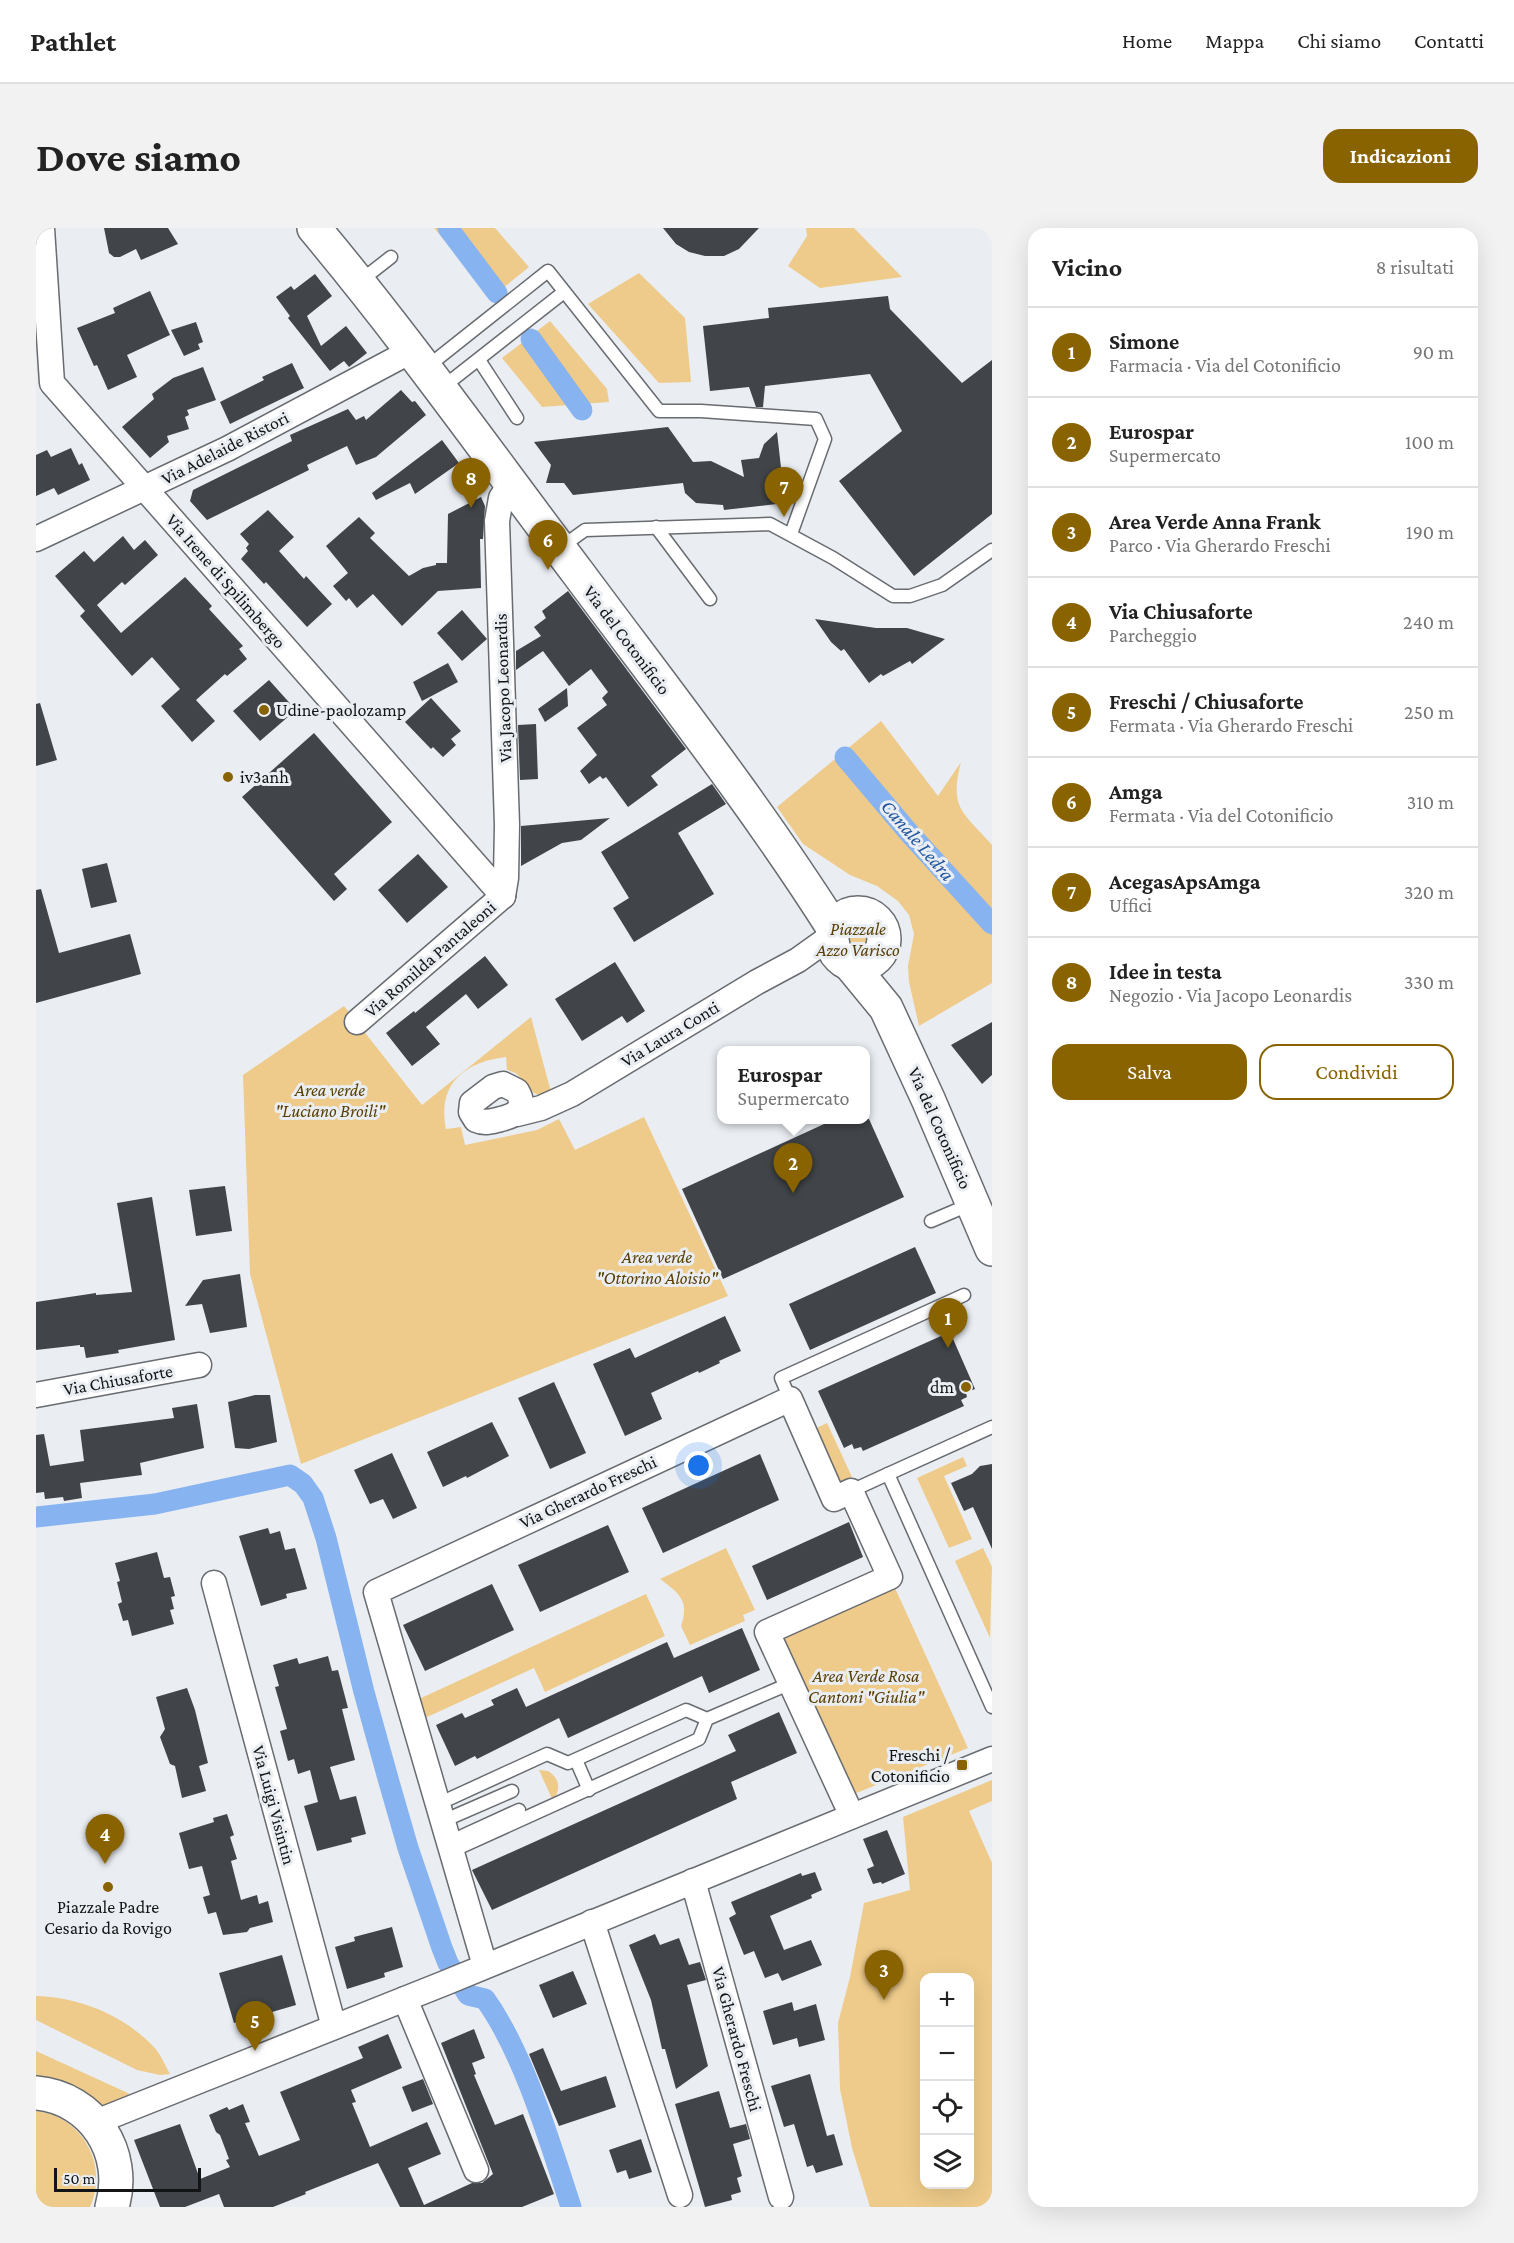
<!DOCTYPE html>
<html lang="it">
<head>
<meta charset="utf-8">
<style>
	:root { --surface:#fff; --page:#f2f2f2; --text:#222; --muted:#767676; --line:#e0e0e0; --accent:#896300 }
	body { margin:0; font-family:"Crimson Pro",serif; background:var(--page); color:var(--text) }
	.controls { position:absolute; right:18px; bottom:18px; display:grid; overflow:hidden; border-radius:12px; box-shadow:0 6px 24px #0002 }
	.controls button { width:54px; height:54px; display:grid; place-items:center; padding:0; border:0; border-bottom:2px solid var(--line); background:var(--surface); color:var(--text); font:30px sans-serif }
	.scale { position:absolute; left:18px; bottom:15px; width:147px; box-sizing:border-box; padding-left:6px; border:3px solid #121415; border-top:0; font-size:16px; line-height:21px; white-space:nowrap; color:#121415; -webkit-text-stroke:4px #eaeef3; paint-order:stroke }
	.you { position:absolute; left:663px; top:1238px; width:21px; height:21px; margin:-15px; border:4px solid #fff; border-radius:50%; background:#1a73e8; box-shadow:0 0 0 9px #1a73e833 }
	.badge { display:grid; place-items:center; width:39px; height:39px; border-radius:50%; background:var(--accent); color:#fff; font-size:20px; font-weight:700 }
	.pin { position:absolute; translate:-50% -50px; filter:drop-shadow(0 2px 3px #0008) }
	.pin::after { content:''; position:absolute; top:32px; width:21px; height:18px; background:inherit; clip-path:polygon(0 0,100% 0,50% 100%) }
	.popup { position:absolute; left:681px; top:818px; width:153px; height:78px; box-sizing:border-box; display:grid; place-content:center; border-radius:12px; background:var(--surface); filter:drop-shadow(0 2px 4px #0005); font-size:20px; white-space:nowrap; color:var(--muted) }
	.popup b { font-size:22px; color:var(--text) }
	.popup::after { content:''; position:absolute; left:50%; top:100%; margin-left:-12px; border:12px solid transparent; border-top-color:var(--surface) }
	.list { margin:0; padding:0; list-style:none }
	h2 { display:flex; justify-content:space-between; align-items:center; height:78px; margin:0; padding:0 24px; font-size:26px }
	h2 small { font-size:20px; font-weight:400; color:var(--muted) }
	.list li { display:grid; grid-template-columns:39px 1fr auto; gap:18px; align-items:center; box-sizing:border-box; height:90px; padding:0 24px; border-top:2px solid var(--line) }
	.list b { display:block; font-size:22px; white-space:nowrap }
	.list p { margin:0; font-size:20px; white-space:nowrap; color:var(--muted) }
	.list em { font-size:20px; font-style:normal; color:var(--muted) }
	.actions { display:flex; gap:12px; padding:18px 24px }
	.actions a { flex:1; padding:14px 0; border:2px solid var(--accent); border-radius:18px; text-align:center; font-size:21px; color:var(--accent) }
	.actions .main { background:var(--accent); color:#fff }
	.icon { flex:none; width:33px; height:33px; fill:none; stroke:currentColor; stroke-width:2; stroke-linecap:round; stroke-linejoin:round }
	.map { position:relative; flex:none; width:956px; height:1979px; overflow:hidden; border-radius:18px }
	header { display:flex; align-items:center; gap:36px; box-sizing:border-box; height:84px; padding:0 30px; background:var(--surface); border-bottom:2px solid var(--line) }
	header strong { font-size:28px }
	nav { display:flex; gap:33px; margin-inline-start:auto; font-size:21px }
	.intro { display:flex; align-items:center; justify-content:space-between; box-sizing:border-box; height:144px; padding:0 36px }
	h1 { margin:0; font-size:42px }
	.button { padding:15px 27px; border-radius:18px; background:var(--accent); color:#fff; font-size:21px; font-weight:700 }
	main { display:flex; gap:36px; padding:0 36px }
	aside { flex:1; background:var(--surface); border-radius:18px; box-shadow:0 6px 24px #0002 }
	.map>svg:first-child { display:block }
	.green { fill:#eecb8a; fill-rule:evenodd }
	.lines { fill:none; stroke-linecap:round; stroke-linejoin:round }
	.canal { stroke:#88b3f1; stroke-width:21 }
	.building { fill:#414448 }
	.lane-casing { stroke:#686b70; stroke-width:15 }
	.street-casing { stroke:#686b70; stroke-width:27 }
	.secondary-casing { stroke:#686b70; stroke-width:36 }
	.lane { stroke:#fff; stroke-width:12 }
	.street { stroke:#fff; stroke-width:24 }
	.secondary { stroke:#fff; stroke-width:33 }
	.poi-dot { fill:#896300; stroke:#eaeef3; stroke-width:2 }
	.labels { text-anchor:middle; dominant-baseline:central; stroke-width:6; stroke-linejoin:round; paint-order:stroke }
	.street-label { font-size:18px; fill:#121415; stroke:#eaeef3 }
	.poi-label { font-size:18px; fill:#121415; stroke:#eaeef3; text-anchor:start }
	.park-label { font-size:18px; font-style:italic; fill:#583e00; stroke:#eaeef3 }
	.water-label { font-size:20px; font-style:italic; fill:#22569f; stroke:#eaeef3 }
</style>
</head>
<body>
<header>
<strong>Pathlet</strong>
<nav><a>Home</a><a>Mappa</a><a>Chi siamo</a><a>Contatti</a></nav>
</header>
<div class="intro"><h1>Dove siamo</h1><a class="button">Indicazioni</a></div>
<main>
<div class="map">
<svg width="956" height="1979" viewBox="0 0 956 1979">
	<rect width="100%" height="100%" fill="#eaeef3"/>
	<g class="green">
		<path d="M398,0H459L493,39L456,69Z"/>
		<path d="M770,0H818L866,49L784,60L752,38L771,8Z"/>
		<path d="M603,45L649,90L655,154L623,155L552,76Z"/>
		<path d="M514,93L571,161L573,174L506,179L466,130Z"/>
		<path d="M845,493L902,568L925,534C913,581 927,584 956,617V755L883,798L873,754L872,738L878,706L873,687L862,673L841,658L814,647L767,616L741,579Z"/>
		<path d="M824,685C855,691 857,725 828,736L806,731L798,719L806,691Z"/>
		<path d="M308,778L386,877L495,789L516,868C485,870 494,847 471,842L470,829C428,834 401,856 410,901L425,899L429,917L501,902L523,891L539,922L608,889L692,1068L265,1236L214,1046L207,847Z"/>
		<path d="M791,1195L816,1249L797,1258L772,1204Z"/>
		<path d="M927,1229L931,1238L908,1248L936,1311L913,1320L881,1250Z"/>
		<path d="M690,1320L719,1382L707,1387L709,1393L654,1417L645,1398C654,1373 643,1365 624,1351Z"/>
		<path d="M947,1320L956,1339L954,1410L919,1333Z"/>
		<path d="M854,1349L932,1520L808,1570L731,1404Z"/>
		<path d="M610,1366L629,1408L509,1464L498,1440L389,1490L383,1471Z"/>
		<path d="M503,1542L512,1543C524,1550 525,1562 517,1573Z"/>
		<path d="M956,1552V1573L933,1583L956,1635V1979H834L816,1920L804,1861L802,1795L814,1749L828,1675L874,1662L867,1589ZM888,1750H934V1956H888Z"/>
		<path d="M0,1768C43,1769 87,1787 117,1818C124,1825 129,1837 134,1846L124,1847L101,1842L0,1792Z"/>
		<path d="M0,1823L94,1866L65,1878L0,1855Z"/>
		<path d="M0,1883C46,1888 73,1937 54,1979H0Z"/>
	</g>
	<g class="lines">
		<g class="canal">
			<path d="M412,0L461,65"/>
			<path d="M495,111L546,182"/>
			<path d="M809,529L874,606L956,696"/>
			<path d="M0,1289L119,1276L254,1247L267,1256L277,1270L290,1310L328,1464L353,1554L372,1620L406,1720L412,1735L432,1767L449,1771C488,1825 514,1915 535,1979"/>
		</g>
	</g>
	<g class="building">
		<path d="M68,0H132L142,16L105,32L100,21L84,29H78L73,25Z"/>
		<path d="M627,0H723L703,21L688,28H669L653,24L640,16Z"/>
		<path d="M279,46L296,68L271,88L285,118L310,98L331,125L313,139L308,133L294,143L252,90L254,88L240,69L255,58L258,62Z"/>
		<path d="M114,63L134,107L91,127L101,149L72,162L61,137L58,138L41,100L79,85L77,80Z"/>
		<path d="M852,68L854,81L926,155L956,132V286L878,348L803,253L866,203L834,146L729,158L727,179H720L713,159L674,163L667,98L733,90L732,80Z"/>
		<path d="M160,94L167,114L162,116L164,121L148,128L135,102Z"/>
		<path d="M256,135L268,160L194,196L184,174L228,152L226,149Z"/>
		<path d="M167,139L180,172L151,182L153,187L149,189L153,201L131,208L133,214L114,230L86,199L118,171L116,166L137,150Z"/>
		<path d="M365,162L376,174L379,173L390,187L340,229L320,237L311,218L271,237L273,242L171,292L154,273L157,262L256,213L254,207L312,181L320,192L328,188L330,192Z"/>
		<path d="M632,199L657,234L675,233L708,249L705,232L723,230L728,216L741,204L749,275L688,282L687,277L660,275L649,265L647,255L537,267L528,255H510L515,237L498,214Z"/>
		<path d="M406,212L423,235L379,266L374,255L340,272L336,265Z"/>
		<path d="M35,220L43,237L46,235L54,252L22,267L18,260L0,268V227L11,222L15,229Z"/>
		<path d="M445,269L449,278L447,311H444L445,360L402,363L366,398L337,366L321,380L313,370L310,373L297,358L312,345L290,318L323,289L339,305L334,310L373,348L387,340L400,337V335H411L412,286Z"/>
		<path d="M232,282L258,309L243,323L268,351L270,348L296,376L271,399L230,354L228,356L205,331L212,323L210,320L213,316L204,306Z"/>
		<path d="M87,308L98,322L109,312L122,327L89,357L86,354L61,377L85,405L149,349L176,378L173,381L207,418L203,421L211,431L191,448L189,446L160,472L179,493L156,514L125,478L144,461L116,429L96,448L44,388L49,383L19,348L48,323L58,334Z"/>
		<path d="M532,363L650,521L615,548L622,557L592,579L570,549L567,551L564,548L553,556L544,543L561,527L541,500L571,477L566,470L572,464L555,441L533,458L507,423L480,442V423L505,408L498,399L510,390L506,383Z"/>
		<path d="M426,382L451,411L426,433L401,405Z"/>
		<path d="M779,391L840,400H871L909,411L876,436L874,433L847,448L845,446L833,455L808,421L805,423L795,414Z"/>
		<path d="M412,435L422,454L386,473L377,454Z"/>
		<path d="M233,452L260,482L224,513L197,483Z"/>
		<path d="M531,460L532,478L509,494L502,481Z"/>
		<path d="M395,470L425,503L415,511L420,517L407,529L397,519L395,521L369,494Z"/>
		<path d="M4,475L21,532L0,538V476Z"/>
		<path d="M500,496L502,551L484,552L482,497Z"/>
		<path d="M278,505L356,594L298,646L311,661L298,673L206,569Z"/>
		<path d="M676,556L690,576L642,605L678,666L598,714L577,680L593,670L565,624Z"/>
		<path d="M574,590L545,612L526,615L485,638V598Z"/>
		<path d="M382,626L412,659L371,695L342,662Z"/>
		<path d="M71,635L81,674L55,680L46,641Z"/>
		<path d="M5,661L23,725L94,706L105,746L0,775V662Z"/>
		<path d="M449,728L472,757L442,781L430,766L390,799L404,816L376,838L350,805L378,783L379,785Z"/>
		<path d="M579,734L609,783L591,795L586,788L546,813L519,771Z"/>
		<path d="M956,794V847L946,856L915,817Z"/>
		<path d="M799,891H833L868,969L687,1051L646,961Z"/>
		<path d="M189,958L196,1003L160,1008L153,962Z"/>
		<path d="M116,969L139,1112L82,1122L83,1125L50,1130L48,1119H44V1117L0,1122V1074L60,1065V1067L96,1064L81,975Z"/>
		<path d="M879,1019L900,1065L774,1122L753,1076Z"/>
		<path d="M204,1046L211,1099L174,1105L166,1076L149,1078L167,1052Z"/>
		<path d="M689,1088L705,1123L683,1133L684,1135L663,1145L662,1143L615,1165L626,1191L589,1208L557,1136L594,1120L599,1130Z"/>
		<path d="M914,1104L939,1161L930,1165L931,1169L925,1172L928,1178L827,1223L825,1219L818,1221L816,1216L808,1220L782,1163Z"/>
		<path d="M518,1154L550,1225L514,1241L482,1170Z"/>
		<path d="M219,1167H234L241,1214L213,1221L199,1220L192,1174Z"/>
		<path d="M161,1176L168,1220L104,1235L106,1247L44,1255L46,1270L28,1273L27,1269L9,1271L8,1264L0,1265V1207L8,1206L14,1238L48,1233L44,1202L138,1190L136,1180Z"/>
		<path d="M456,1194L473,1228L431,1250L430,1248L407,1259L391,1224Z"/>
		<path d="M356,1225L381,1280L357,1291L347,1271L334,1276L318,1242Z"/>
		<path d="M724,1226L743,1272L627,1325L606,1280Z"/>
		<path d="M956,1236V1321L937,1279L928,1283L915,1255L936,1246L944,1238Z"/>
		<path d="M813,1294L827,1329L731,1372L716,1338Z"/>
		<path d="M572,1297L593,1344L504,1384L482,1337Z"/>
		<path d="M232,1300L234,1306L244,1303L249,1322L259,1320L271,1361L250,1366L251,1370L225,1378L203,1308Z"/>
		<path d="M121,1324L128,1350L134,1349L139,1368L135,1369L138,1381L134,1382L138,1396L96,1408L92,1392L87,1393L82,1376L86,1374L81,1354L84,1353L79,1335Z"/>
		<path d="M456,1356L478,1402L389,1443L367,1397Z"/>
		<path d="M706,1400L724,1442L673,1465L666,1448L532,1510L523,1490L441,1531L439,1528L419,1538L400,1497L426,1485L429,1490L458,1477L455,1472L481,1460L490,1479L631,1414L638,1430Z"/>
		<path d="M292,1428L296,1443L302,1442L312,1480L306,1481L319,1532L294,1539L304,1572L320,1568L330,1606L315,1610L316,1614L281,1623L268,1578L282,1574L274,1542L262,1546L258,1531L252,1533L244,1503L251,1501L239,1459L243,1458L237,1437L261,1430L263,1436Z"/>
		<path d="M151,1460L159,1482L172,1535L163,1538L170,1563L146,1570L139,1538L134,1536L124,1509L129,1501L120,1469Z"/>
		<path d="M743,1484L761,1525L695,1554L701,1571L456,1682L436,1642L700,1523L692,1507Z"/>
		<path d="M191,1586L198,1607L194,1609L201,1631L195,1633L205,1672L221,1667L223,1676L232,1673L237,1694L214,1700L211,1704L187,1707L180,1684L172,1686L167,1669L174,1667L166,1638L153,1641L143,1605L178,1594L177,1590Z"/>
		<path d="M851,1602L869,1646L846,1656L845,1654L837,1656L831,1641L838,1638L827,1611Z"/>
		<path d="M779,1644L786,1662L775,1667L776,1670L734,1688L748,1722L775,1712L786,1737L746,1753L742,1745L729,1750L718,1723L708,1727L693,1690L700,1686L695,1674L765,1645L766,1648Z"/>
		<path d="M356,1699L367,1739L348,1745L349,1749L311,1761L299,1719L319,1713L318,1709Z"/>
		<path d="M619,1706L624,1717L643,1710L653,1737L664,1734L670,1752L651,1757L672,1838L640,1861L629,1821H626L615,1772L593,1717Z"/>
		<path d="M246,1727L260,1777L198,1795L183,1745Z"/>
		<path d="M537,1743L551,1776L517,1790L503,1757Z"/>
		<path d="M756,1774L758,1783L780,1776L789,1812L763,1819L761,1810L737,1817L727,1783Z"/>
		<path d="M438,1801L449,1830L436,1835L440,1846L438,1847L459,1897L487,1886L518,1966L486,1979H364L342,1935L269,1964L270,1966L237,1979H188L183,1966L149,1979H124L98,1912L144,1896L164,1951L194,1939L190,1932L193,1931L184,1907L180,1904L173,1887L191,1879L193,1882L207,1876L214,1894L209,1895L223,1928L264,1912L244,1864L327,1830L322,1819L352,1806L366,1840L315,1862L320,1874L316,1875L334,1919L391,1894L405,1926L372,1940L388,1977L436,1955H446L457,1946L405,1815Z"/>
		<path d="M507,1820L525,1863L570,1848L580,1879L523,1898L493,1826Z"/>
		<path d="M774,1846L791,1908L798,1906L807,1937L780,1945L777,1937L771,1939L758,1896L748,1899L735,1858Z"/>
		<path d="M387,1851L397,1876L376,1884L366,1859Z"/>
		<path d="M683,1863L694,1900L710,1896L714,1911L697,1916L706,1948L701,1950L705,1964L695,1967L696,1972L669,1979L639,1876Z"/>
		<path d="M605,1911L616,1944L593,1951L590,1942L581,1945L573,1922Z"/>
	</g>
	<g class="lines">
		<g class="lane-casing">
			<g id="lane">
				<path d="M323,54L355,29"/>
				<path d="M443,132L481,190"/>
				<path d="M391,139L512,43L623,183H665L780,191L789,211L755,306"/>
				<path d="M407,159L528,64"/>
				<path d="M620,299L674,371"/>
				<path d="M524,320L549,302L734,296L797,330L857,368H874L906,357L956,322"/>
				<path d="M895,993L935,976"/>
				<path d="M754,1171L745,1150L928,1067"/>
				<path d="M956,1199L852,1246L956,1479"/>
				<path d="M815,1263L852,1246"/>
				<path d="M540,1532L553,1562"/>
				<path d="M402,1576L511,1526L532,1535L650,1482L671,1491L755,1455"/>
				<path d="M407,1593L476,1563"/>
				<path d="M413,1614L483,1582"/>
				<path d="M416,1623L663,1511L671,1491"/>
			</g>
		</g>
		<g class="street-casing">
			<g id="street">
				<path d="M6,0L16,155L467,668"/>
				<path d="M0,311L191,221L375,123"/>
				<path d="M467,668L470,650L471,597L461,293L465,270L475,255"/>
				<path d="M321,794L467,668"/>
				<path d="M467,856L481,863C491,880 481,887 465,891C456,893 449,896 440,892L435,884L436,875L457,859Z"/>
				<path d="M481,886L505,880L536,866L721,754L762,732L797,707"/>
				<path d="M0,1167L163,1137"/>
				<path d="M178,1355L298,1799"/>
				<path d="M657,1653L745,1969"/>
				<path d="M556,1694L644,1967"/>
				<path d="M449,1738L340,1364L754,1171L798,1271L815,1263L854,1349L731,1404L816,1588"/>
				<path d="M369,1771L440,1942"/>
				<path d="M60,1894L409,1755L956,1531"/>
			</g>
		</g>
		<g class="secondary-casing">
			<g id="secondary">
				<path d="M278,0C371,111 455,230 542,345C629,462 720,578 798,701"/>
				<circle cx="822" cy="711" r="26"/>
				<path d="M813,735L850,780L892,871L956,1021"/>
				<path d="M0,1865C57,1870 92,1925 76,1979"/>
			</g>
		</g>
		<use href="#lane" class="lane"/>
		<use href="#street" class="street"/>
		<use href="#secondary" class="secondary"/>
	</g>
	<g class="poi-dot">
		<circle cx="228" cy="482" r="6"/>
		<circle cx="192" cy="549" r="6"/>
		<circle cx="930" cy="1159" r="6"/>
		<rect x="920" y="1531" width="12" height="12" rx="3"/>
		<circle cx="72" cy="1659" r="6"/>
	</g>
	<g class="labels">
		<g class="street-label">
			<text transform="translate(189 220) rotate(-27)">Via Adelaide Ristori</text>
			<text transform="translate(190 353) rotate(49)">Via Irene di Spilimbergo</text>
			<text transform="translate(591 412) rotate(53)">Via del Cotonificio</text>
			<text transform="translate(467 460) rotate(-92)">Via Jacopo Leonardis</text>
			<text transform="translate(394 731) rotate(-41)">Via Romilda Pantaleoni</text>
			<text transform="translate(634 806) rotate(-31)">Via Laura Conti</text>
			<text transform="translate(904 900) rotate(66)">Via del Cotonificio</text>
			<text transform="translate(82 1152) rotate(-10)">Via Chiusaforte</text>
			<text transform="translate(552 1264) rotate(-25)">Via Gherardo Freschi</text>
			<text transform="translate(238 1577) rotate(75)">Via Luigi Visintin</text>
			<text transform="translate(701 1811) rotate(75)">Via Gherardo Freschi</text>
		</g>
		<g class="poi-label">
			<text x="240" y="482">Udine-paolozamp</text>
			<text x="204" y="549">iv3anh</text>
			<text x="918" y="1159" text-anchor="end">dm</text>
			<text x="914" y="1527" text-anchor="end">Freschi /<tspan x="914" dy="21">Cotonificio</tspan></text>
			<text x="72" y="1679" text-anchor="middle">Piazzale Padre<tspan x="72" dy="21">Cesario da Rovigo</tspan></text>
		</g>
		<g class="park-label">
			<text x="822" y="701">Piazzale<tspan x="822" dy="21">Azzo Varisco</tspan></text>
			<text x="294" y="862">Area verde<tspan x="294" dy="21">"Luciano Broili"</tspan></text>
			<text x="621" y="1029">Area verde<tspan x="621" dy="21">"Ottorino Aloisio"</tspan></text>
			<text x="830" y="1448">Area Verde Rosa<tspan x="830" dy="21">Cantoni "Giulia"</tspan></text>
		</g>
		<g class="water-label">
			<text transform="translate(882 612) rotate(49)">Canale Ledra</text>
		</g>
	</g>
</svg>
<div class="controls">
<button>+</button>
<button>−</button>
<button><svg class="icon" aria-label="locate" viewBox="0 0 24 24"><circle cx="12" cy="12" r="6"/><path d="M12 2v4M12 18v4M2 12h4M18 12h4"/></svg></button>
<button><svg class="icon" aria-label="layers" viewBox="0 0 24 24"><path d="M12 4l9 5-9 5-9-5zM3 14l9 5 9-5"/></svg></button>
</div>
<div class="scale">50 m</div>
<div class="you"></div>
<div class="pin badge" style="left:912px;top:1120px">1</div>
<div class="pin badge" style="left:757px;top:965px">2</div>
<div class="popup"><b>Eurospar</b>Supermercato</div>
<div class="pin badge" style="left:848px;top:1772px">3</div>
<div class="pin badge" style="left:69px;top:1636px">4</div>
<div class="pin badge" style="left:219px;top:1823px">5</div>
<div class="pin badge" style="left:512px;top:342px">6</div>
<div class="pin badge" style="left:748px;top:289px">7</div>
<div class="pin badge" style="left:435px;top:280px">8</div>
</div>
<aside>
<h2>Vicino<small>8 risultati</small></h2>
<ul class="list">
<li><span class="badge">1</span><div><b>Simone</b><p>Farmacia · Via del Cotonificio</p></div><em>90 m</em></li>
<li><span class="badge">2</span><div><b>Eurospar</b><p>Supermercato</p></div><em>100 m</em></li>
<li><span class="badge">3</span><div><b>Area Verde Anna Frank</b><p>Parco · Via Gherardo Freschi</p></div><em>190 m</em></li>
<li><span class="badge">4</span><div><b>Via Chiusaforte</b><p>Parcheggio</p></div><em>240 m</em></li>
<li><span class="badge">5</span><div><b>Freschi / Chiusaforte</b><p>Fermata · Via Gherardo Freschi</p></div><em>250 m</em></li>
<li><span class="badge">6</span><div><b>Amga</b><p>Fermata · Via del Cotonificio</p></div><em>310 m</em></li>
<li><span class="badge">7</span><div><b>AcegasApsAmga</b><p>Uffici</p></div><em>320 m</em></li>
<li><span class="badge">8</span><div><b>Idee in testa</b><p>Negozio · Via Jacopo Leonardis</p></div><em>330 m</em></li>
</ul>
<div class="actions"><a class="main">Salva</a><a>Condividi</a></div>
</aside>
</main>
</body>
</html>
